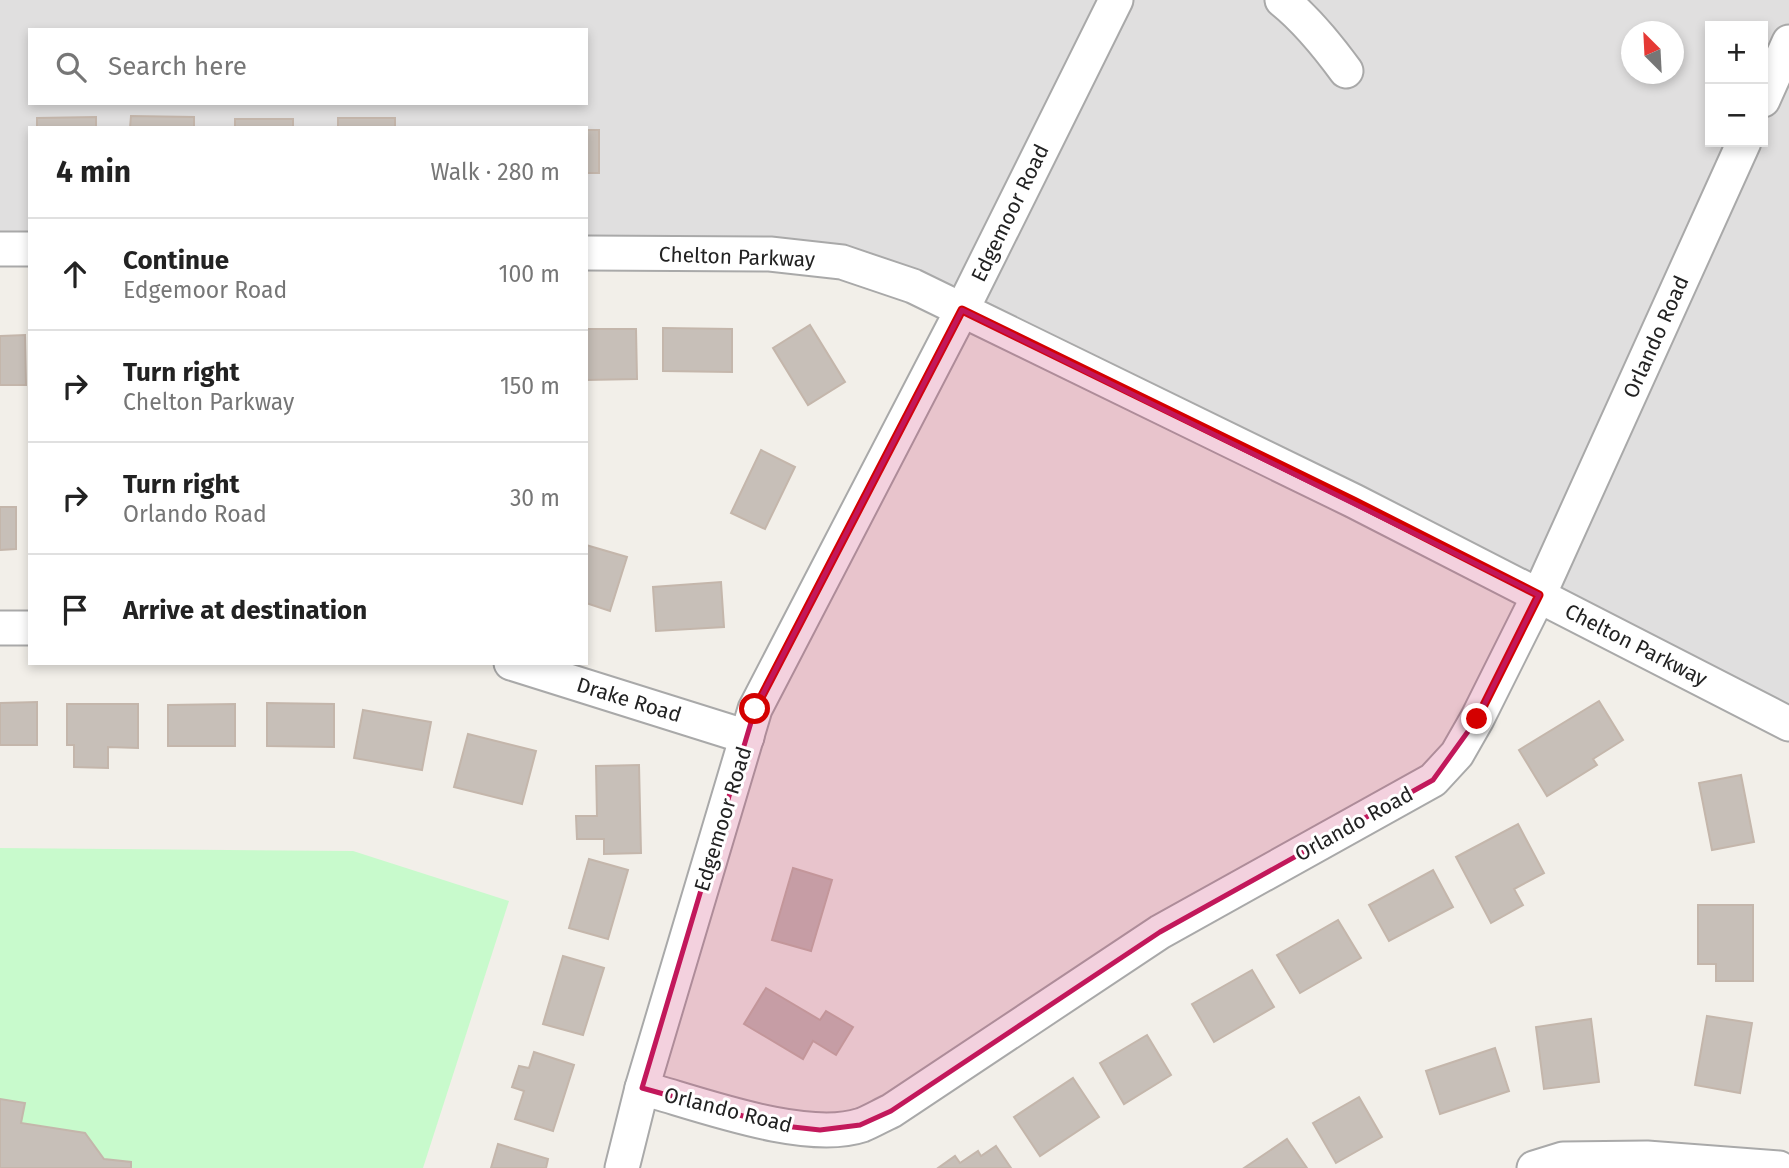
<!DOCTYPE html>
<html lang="en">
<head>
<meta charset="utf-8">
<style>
	:root { --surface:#fff; --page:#f6f6f6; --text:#222; --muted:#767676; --line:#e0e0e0 }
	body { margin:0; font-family:"Fira Sans",sans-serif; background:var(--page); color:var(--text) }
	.controls { position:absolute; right:21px; top:21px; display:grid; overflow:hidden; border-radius:0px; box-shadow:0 4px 10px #0003 }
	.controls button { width:63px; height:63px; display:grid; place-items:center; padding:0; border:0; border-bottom:2px solid var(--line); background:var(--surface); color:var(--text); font:35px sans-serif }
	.compass { position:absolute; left:1621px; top:21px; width:63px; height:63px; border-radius:50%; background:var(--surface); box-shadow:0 4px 10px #0003; rotate:336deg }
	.stop { position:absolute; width:21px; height:21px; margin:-16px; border:5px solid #d40000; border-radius:50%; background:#fff }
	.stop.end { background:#d40000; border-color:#fff; box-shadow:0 2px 7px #0008 }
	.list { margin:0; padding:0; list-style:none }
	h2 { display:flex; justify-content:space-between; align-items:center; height:91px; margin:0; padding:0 28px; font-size:30px }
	h2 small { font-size:23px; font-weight:400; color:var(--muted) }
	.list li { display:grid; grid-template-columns:46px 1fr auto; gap:21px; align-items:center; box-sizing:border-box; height:112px; padding:0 28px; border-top:2px solid var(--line) }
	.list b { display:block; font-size:26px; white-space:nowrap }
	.list p { margin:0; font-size:23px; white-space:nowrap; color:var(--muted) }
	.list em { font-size:23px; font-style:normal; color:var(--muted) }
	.icon { flex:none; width:38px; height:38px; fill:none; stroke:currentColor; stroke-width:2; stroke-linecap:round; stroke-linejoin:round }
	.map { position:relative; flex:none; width:1789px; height:1168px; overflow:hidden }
	.search { position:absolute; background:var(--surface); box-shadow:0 4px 10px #0003; left:28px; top:28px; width:560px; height:77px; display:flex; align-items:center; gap:18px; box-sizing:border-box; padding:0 24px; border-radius:0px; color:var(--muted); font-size:26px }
	.panel { position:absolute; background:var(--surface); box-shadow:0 4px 10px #0003; left:28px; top:126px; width:560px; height:539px; border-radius:0px }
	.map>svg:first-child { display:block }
	.residential { fill:#e0dfdf; fill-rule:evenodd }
	.park { fill:#c8facc }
	.building { fill:#c7bfb8; stroke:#c4b6ab; stroke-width:2 }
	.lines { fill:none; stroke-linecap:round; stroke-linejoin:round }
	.minor-casing { stroke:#a9a9a9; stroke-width:37 }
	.minor { stroke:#fff; stroke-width:33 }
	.route { stroke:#d40000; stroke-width:9 }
	.marked { fill:#c2185b; fill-opacity:0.2; stroke:#c2185b; stroke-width:5; stroke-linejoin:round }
	.labels { text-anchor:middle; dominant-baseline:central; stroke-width:6; stroke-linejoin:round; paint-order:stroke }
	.street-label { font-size:21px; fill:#222; stroke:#fff }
</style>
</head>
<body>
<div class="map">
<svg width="1789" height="1168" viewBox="0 0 1789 1168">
	<rect width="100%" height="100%" fill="#f2efe9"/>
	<path class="residential" d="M0,0H1789V724L842,262L586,253V128H30V250H0ZM1710,26H1763V142H1710ZM30,30H586V103H30ZM1632,32H1674V74H1632Z"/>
	<path class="park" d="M0,848L353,851L509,901L423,1168H0Z"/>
	<g class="building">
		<path d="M131,116L194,117V128H130Z"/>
		<path d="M96,117V128H37V118Z"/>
		<rect x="338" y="118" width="57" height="10"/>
		<rect x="235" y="119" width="58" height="9"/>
		<rect x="586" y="130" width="13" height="43"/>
		<path d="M810,325L845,382L808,405L773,348Z"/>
		<path d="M663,328L732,329V372L663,371Z"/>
		<path d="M586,329H636L637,379L586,380Z"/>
		<path d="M25,335L26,385H0V336Z"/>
		<path d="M761,450L795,467L765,529L731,513Z"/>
		<path d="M0,507H16V549L0,550Z"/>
		<path d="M586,545L627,557L610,611L586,603Z"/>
		<path d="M721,582L724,627L656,631L653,587Z"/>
		<path d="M1599,701L1623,740L1593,759L1597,765L1547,796L1519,750Z"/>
		<path d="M37,702V745H0V703Z"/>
		<path d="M267,703L334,704V747L267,746Z"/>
		<path d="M67,704H138V748L108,747V768L74,767V745H67Z"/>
		<path d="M235,704V746H168V705Z"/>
		<path d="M363,710L431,722L422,770L354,758Z"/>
		<path d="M468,734L536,751L522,804L454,787Z"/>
		<path d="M639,765L641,853L604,854V839H577L576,816H597L596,766Z"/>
		<path d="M1741,775L1754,842L1712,850L1699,783Z"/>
		<path d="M1518,824L1544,873L1514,889L1523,905L1491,923L1456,857Z"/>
		<path d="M589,859L628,870L608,939L569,928Z"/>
		<path d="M793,868L832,880L811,951L772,940Z"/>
		<path d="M1433,870L1453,907L1389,941L1369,905Z"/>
		<path d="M1698,905H1753V981H1716V964H1698Z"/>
		<path d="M1338,920L1361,958L1300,993L1277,955Z"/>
		<path d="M563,956L604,968L583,1035L543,1024Z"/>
		<path d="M1252,970L1274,1007L1214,1042L1192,1004Z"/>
		<path d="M766,988L820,1020L826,1011L853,1027L836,1055L813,1041L803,1059L744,1024Z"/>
		<path d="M1707,1016L1752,1023L1740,1093L1695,1085Z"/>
		<path d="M1591,1019L1599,1082L1544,1089L1536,1027Z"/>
		<path d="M1147,1035L1171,1075L1124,1104L1100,1063Z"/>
		<path d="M1495,1048L1509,1091L1440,1114L1426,1071Z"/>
		<path d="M534,1052L574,1065L553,1131L515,1119L524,1091L512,1087L519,1066L529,1068Z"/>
		<path d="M1073,1078L1099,1117L1040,1156L1014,1117Z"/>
		<path d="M1359,1097L1382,1137L1336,1163L1313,1123Z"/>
		<path d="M0,1099L25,1103L21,1123L85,1133L104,1159L131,1162V1168H0Z"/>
		<path d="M1287,1139L1307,1168H1244Z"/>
		<path d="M498,1144L548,1159L546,1168H491Z"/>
		<path d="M996,1146L1011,1168H938L955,1156L960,1163L978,1151L981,1156Z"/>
	</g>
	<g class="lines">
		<g class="minor-casing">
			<g id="minor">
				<path d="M1282,0C1307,20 1327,45 1346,71"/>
				<path d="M1763,100L1789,42"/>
				<path d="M0,249H30"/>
				<path d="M586,253L770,254L842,262L913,286L1354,501L1789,724"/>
				<path d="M0,628H30"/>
				<path d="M511,663L747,737"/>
				<path d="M642,1088C700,1104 806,1144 862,1125C872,1121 882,1115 891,1111L1160,932L1433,780L1457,754L1477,719L1539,595L1744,142"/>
				<path d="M622,1168L642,1088L755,709L962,310L1116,0"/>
				<path d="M1534,1168L1563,1159L1647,1158L1779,1168"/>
			</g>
		</g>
		<use href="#minor" class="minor"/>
	</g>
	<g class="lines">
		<path class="route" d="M755,709L962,310L1354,501L1539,595L1477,719"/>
	</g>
	<path class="marked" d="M962,310L1539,595L1477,719L1433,780L1160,932L891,1111L860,1125L820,1130L775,1125L642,1088L755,709Z"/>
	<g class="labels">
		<g class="street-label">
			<text transform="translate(1010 213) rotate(-64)">Edgemoor Road</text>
			<text transform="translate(737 257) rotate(2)">Chelton Parkway</text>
			<text transform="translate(1656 337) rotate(-66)">Orlando Road</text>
			<text transform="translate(1636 645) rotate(27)">Chelton Parkway</text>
			<text transform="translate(629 700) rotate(17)">Drake Road</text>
			<text transform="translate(723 819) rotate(-73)">Edgemoor Road</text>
			<text transform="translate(1354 824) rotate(-29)">Orlando Road</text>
			<text transform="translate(728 1110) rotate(14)">Orlando Road</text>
		</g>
	</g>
</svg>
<div class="controls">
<button>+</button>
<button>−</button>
</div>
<svg class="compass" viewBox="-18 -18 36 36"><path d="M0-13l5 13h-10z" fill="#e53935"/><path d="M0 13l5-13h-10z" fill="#767676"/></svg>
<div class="stop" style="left:755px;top:709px"></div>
<div class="stop end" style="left:1477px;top:719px"></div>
<div class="search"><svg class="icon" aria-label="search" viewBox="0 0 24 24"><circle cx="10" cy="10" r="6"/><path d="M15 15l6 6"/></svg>Search here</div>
<section class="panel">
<h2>4 min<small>Walk · 280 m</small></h2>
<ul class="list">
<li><svg class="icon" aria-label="ahead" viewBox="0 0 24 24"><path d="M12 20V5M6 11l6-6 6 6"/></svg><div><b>Continue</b><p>Edgemoor Road</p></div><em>100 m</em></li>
<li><svg class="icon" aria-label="right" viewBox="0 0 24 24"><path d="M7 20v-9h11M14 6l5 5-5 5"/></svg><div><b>Turn right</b><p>Chelton Parkway</p></div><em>150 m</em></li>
<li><svg class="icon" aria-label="right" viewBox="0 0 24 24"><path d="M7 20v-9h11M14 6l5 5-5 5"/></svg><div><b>Turn right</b><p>Orlando Road</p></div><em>30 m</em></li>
<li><svg class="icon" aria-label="arrive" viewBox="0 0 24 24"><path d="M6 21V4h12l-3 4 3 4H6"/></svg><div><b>Arrive at destination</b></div></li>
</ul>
</section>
</div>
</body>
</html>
